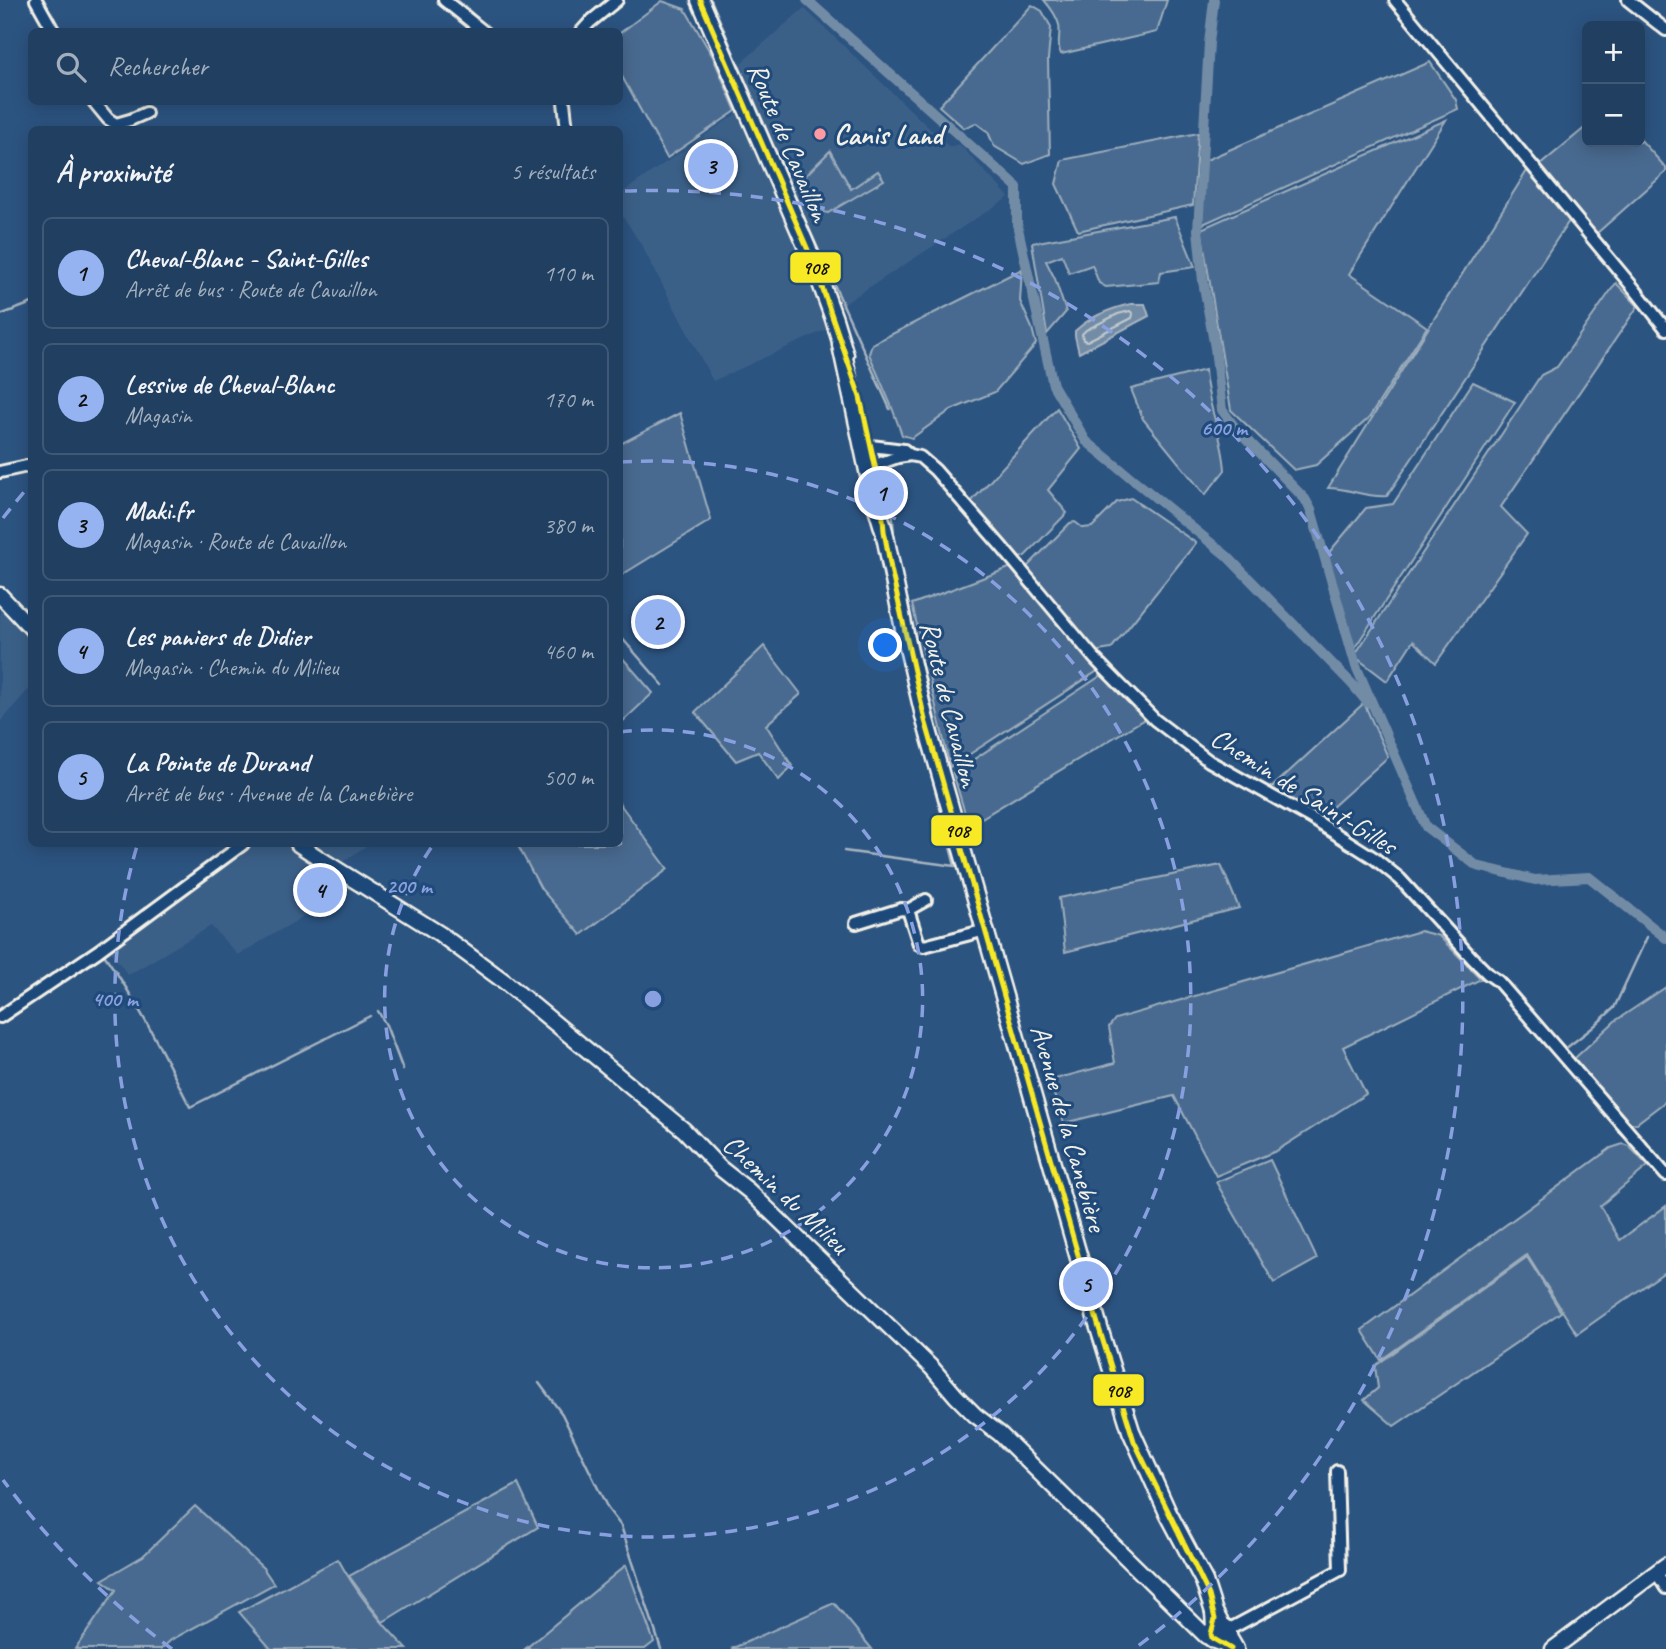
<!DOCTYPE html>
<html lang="fr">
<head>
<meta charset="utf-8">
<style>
	:root { --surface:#213f61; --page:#2d4a6a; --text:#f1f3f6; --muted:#a2afbd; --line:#3e5876; --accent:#95b2f1 }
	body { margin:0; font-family:Caveat,sans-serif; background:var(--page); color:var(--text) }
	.controls { position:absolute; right:21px; top:21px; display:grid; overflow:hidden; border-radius:10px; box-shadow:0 4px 18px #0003 }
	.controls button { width:63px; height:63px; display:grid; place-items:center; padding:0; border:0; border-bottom:2px solid var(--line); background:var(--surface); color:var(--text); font:35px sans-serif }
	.you { position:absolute; left:886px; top:646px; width:24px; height:24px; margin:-18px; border:5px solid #fff; border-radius:50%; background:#1a73e8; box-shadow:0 0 0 10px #1a73e833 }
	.badge { display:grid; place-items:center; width:46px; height:46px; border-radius:50%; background:var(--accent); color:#111; font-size:23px; font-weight:700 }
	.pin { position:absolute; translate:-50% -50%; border:4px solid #fff; box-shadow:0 2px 7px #0006 }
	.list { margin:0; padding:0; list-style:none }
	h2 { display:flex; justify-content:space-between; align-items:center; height:91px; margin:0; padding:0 28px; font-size:30px }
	h2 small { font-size:23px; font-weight:400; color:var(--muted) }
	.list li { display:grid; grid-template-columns:46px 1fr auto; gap:21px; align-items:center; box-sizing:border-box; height:112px; margin:0 14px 14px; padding:0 14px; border:2px solid var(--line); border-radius:10px }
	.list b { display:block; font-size:26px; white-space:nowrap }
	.list p { margin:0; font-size:23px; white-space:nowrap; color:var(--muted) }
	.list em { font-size:23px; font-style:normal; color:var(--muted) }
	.icon { flex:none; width:38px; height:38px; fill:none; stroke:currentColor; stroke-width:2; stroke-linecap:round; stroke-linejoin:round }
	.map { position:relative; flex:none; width:1666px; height:1649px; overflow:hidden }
	.search { position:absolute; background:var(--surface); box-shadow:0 4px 18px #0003; left:28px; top:28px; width:595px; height:77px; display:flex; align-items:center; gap:18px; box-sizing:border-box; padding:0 24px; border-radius:10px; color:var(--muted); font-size:26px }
	.panel { position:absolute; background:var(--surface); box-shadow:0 4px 18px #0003; left:28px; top:126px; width:595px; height:721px; border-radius:10px }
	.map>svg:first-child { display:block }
	.built { fill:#3b6088 }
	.green { fill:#496b90; stroke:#9eaebc; stroke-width:2 }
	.water { fill:#738ca6; stroke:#a7b4c0; stroke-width:2 }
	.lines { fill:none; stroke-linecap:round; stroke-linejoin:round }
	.shore { stroke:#c0c9ce; stroke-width:2 }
	.stream { stroke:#a7b4c0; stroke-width:2.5 }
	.canal { stroke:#738ca6; stroke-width:10 }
	.street-casing { stroke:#f4f1e8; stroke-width:16 }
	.secondary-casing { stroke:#f4f1e8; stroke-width:19 }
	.primary-casing { stroke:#f4f1e8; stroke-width:21 }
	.street { stroke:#1f4a7a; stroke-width:10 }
	.secondary { stroke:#1f4a7a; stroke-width:14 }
	.primary { stroke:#1f4a7a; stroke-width:16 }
	.bus-1-casing { stroke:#1f4a7a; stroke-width:10 }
	.bus-1 { stroke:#f8e925; stroke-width:5 }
	.ring { fill:none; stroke:#88a0e0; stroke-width:3.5; stroke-dasharray:12 9 }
	.poi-dot { fill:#ff9aa2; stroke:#1f4a7a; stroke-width:2.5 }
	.labels { text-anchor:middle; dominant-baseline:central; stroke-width:6; stroke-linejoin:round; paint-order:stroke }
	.poi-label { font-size:28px; font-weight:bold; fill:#f4f1e8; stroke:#1f4a7a; text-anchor:start }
	.street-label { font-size:28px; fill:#f4f1e8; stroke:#1f4a7a }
	.centre { fill:#88a0e0; stroke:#1f4a7a; stroke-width:3.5 }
	.ring-label { font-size:21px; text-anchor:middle; font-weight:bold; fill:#88a0e0; stroke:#1f4a7a; stroke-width:6; stroke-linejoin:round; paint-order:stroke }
	.line-badge { stroke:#1f4a7a; stroke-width:2.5 }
	.pale-badge-label { font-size:19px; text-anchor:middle; font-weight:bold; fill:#111 }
</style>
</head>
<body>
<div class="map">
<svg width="1666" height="1649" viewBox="0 0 1666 1649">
	<rect width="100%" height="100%" fill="#2c5481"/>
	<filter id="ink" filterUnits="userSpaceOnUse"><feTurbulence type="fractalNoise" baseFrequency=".0143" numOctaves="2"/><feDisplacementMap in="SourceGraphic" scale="14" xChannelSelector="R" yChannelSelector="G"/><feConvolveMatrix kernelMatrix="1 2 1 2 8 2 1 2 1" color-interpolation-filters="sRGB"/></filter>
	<g filter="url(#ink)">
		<g class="built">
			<path d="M804,8L949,147L959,144L1009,197L845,303L825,330L713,381L642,246L620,212V194L755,101L741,63Z"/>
			<path d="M0,602L32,636L31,687L0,722Z"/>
			<path d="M253,844H285L298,855L350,884L316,909L238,955L211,926L128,975L109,949Z"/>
			<path d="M312,844H369L341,863Z"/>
		</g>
		<g class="green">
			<path d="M1044,0H1167L1157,32L1061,54C1056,45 1061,35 1059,25C1057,16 1050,7 1044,0Z"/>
			<path d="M662,1L685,9L713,57L736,111L667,158L620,73V33Z"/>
			<path d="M1032,5L1042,11L1051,27L1048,59L1050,154L1024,164L994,146L988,132L976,123L964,128L939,106Z"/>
			<path d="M1430,62L1456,100L1458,109L1201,225L1204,161Z"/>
			<path d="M1446,120L1349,274L1427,327L1369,418L1316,465L1294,470L1231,410L1201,229Z"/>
			<path d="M1587,126V142H1640V139L1666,168V172L1596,234L1539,166Z"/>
			<path d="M1198,133L1193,205L1078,231L1056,184L1062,160Z"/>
			<path d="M830,151L851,189L878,171L884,180L828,213C809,210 808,196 801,180Z"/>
			<path d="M1530,166L1571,218L1387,496C1366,498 1349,488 1328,488Z"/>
			<path d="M1175,217L1195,267L1161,272L1159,282L1106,287L1099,283L1092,265L1069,273L1062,255L1046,261L1055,279L1066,312L1047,334L1032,243Z"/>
			<path d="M1022,269L1020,301L1032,328L1036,344L995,392L951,410L912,438L902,435L891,405L869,354L872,344Z"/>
			<path d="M1616,283L1638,306L1501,507L1527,534L1436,663L1413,641L1387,681L1354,656L1541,375L1557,367Z"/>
			<path d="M1205,370C1207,405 1223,436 1225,470L1205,495L1143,419L1131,389Z"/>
			<path d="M1473,382L1515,402L1354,649L1326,556L1366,508L1393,504Z"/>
			<path d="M1057,408L1081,449L1048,490L1067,513L1025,556L1017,559L969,504Z"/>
			<path d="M680,413L711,520L620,576V444Z"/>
			<path d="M1131,498L1196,543L1111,649L1093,652L1025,569L1070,523L1075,522L1083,528L1092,527L1117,502Z"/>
			<path d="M1012,567L1099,670L950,767L912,604Z"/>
			<path d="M764,646L801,694L766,725L792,766L779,780L758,752L736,761L695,712Z"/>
			<path d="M620,655L653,693L620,724Z"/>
			<path d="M1102,675L1146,718L980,819L967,820L953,773Z"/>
			<path d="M1364,703L1388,757L1321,817L1269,790Z"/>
			<path d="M620,804L668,869L581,935L541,889L517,844H620Z"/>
			<path d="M1221,865L1239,908L1065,952L1059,898Z"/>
			<path d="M1420,931L1439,936L1481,979L1343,1047L1366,1094L1276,1151L1216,1176L1174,1096L1064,1123L1052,1089L1055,1079L1115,1063L1109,1027L1115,1019Z"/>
			<path d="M1666,987V1101L1637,1123L1626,1124L1595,1090L1575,1058L1615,1021Z"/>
			<path d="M1623,1144L1629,1146L1648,1166L1600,1206L1620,1240L1666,1206V1271L1577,1334L1527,1255L1381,1360L1362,1330L1611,1148Z"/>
			<path d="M1270,1160L1317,1259L1274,1283L1216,1182Z"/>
			<path d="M1527,1257L1561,1312L1394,1426L1364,1400L1378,1388L1375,1366Z"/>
			<path d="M518,1484L538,1527L383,1622L349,1576Z"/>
			<path d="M195,1506L263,1568L274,1584L171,1640L161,1649H75L116,1590L102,1580L143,1556Z"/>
			<path d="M338,1559C356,1592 380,1622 407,1649H271L239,1612Z"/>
			<path d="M626,1565L654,1642L645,1649H525Z"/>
			<path d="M834,1603L872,1649H731Z"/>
		</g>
		<path class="water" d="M1131,304H1145L1149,316L1079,353L1075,336V331C1090,317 1112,308 1131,304Z"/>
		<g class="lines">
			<path class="shore" d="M1130,311L1133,314L1132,318L1087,341L1083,340L1082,334L1086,330L1118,314Z"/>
			<g class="stream">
				<path d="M457,0L493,32"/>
				<path d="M711,0L810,231L890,409"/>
				<path d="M0,315L32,303"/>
				<path d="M894,472L892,502L894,539L922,666L946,763L1004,965"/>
				<path d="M620,636L663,685"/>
				<path d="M844,851L955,866L908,686L881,565L880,549"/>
				<path d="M99,956H105C139,1004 164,1055 190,1107L370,1016"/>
				<path d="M378,1011L386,1025L403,1070"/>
				<path d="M1565,1049L1592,1028L1614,1008L1647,937"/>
				<path d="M539,1383L562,1414L608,1509L621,1526L661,1649"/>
			</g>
			<g class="canal">
				<path d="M807,0L1017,187V224L1053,385L1086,441L1227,556L1352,684L1368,703"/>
				<path d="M1214,0L1209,43L1198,230L1203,281L1215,348L1222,410L1234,426L1305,499L1311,510L1356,666L1426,827L1477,866L1535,880L1589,877L1666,938"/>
			</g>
			<g class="street-casing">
				<g id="street">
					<path d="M36,0L54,32"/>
					<path d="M444,0L484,32"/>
					<path d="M1395,0L1636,291L1666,329"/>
					<path d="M1628,0L1666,30"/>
					<path d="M581,32L590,22L617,0"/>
					<path d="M94,102L108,119L116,124L130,120L146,113"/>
					<path d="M564,102L567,130"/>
					<path d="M869,454L871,460L875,465L898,457L910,455"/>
					<path d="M867,458V448L871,446L904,450L910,455L920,457L935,470L1001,546L1095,659L1155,720L1209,761L1311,818L1374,858L1400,879L1472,958L1488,974L1498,981L1666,1175"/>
					<path d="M0,472L32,465"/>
					<path d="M908,910L926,900"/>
					<path d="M856,923L901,909L908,910L919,944L924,946L986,930"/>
					<path d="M0,1017L98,951L243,844"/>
					<path d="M1656,1572L1666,1588"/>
					<path d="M1228,1630L1340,1570L1337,1471"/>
				</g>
			</g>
			<g class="secondary-casing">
				<g id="secondary">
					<path d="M0,595L32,629"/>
					<path d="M298,844L319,858L440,934L505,982L684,1130L720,1168L749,1191L932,1368L956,1396L975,1415L1000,1434L1206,1636L1212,1638"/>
					<path d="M1553,1649L1666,1565"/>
				</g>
			</g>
			<g class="primary-casing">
				<g id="primary">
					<path d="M700,0L814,264L834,319L845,355"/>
					<path d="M841,345L873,494L884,531L906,639L925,720L1099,1328L1131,1431L1168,1513L1204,1581L1214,1612L1221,1625L1228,1630V1637L1235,1649"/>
					<path d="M1214,1612L1215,1627C1205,1639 1214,1640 1223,1643C1226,1644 1228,1647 1231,1649"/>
				</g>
			</g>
			<use href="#street" class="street"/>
			<use href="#secondary" class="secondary"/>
			<use href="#primary" class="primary"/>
			<g class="bus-1-casing">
				<path id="bus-1" d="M700,0L814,264L860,397L881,493L884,531L891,569L925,720L1099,1328L1134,1441L1209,1595L1215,1619L1211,1634L1212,1638L1231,1649"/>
			</g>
			<use href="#bus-1" class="bus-1"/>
		</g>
	</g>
	<g class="ring">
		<path d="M620 732A269 269 0 1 1 433 845"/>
		<path d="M620 462A538 538 0 1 1 137 846"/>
		<path d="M172 1649A808 808 0 0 1 3 1480M3 518A808 808 0 0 1 30 485M625 191A808 808 0 0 1 1134 1649"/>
	</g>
	<circle class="poi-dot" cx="820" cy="134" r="7"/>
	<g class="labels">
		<g class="poi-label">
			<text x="834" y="134">Canis Land</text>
		</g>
		<g class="street-label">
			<text transform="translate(789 142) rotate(67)">Route de Cavaillon</text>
			<text transform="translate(950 704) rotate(76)">Route de Cavaillon</text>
			<text transform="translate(1304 791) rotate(32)">Chemin de Saint-Gilles</text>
			<text transform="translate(1069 1128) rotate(74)">Avenue de la Canebière</text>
			<text transform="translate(786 1194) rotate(43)">Chemin du Milieu</text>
		</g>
	</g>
	<circle cx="653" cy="999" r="10" class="centre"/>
	<g class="ring-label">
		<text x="1224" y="435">600 m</text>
		<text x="409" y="893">200 m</text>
		<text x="115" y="1006">400 m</text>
	</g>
	<g class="line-badge">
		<rect x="789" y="251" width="53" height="33" rx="7" fill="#f8e925"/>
		<rect x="930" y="814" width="53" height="33" rx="7" fill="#f8e925"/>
		<rect x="1092" y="1373" width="53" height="34" rx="7" fill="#f8e925"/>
	</g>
	<g class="pale-badge-label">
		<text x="815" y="274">908</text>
		<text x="957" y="837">908</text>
		<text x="1118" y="1397">908</text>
	</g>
</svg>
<div class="controls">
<button>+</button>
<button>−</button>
</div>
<div class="you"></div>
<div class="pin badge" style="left:881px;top:493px">1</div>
<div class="pin badge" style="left:658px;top:622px">2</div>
<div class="pin badge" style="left:711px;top:166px">3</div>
<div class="pin badge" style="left:320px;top:890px">4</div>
<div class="pin badge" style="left:1086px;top:1284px">5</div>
<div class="search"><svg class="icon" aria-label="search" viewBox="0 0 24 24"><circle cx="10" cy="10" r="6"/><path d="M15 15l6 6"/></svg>Rechercher</div>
<section class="panel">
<h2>À proximité<small>5 résultats</small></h2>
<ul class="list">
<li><span class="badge">1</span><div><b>Cheval-Blanc - Saint-Gilles</b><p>Arrêt de bus · Route de Cavaillon</p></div><em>110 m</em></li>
<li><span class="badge">2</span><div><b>Lessive de Cheval-Blanc</b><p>Magasin</p></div><em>170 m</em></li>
<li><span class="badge">3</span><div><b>Maki.fr</b><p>Magasin · Route de Cavaillon</p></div><em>380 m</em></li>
<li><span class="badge">4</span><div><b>Les paniers de Didier</b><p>Magasin · Chemin du Milieu</p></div><em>460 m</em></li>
<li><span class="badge">5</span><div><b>La Pointe de Durand</b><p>Arrêt de bus · Avenue de la Canebière</p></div><em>500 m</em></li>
</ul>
</section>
</div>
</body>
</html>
